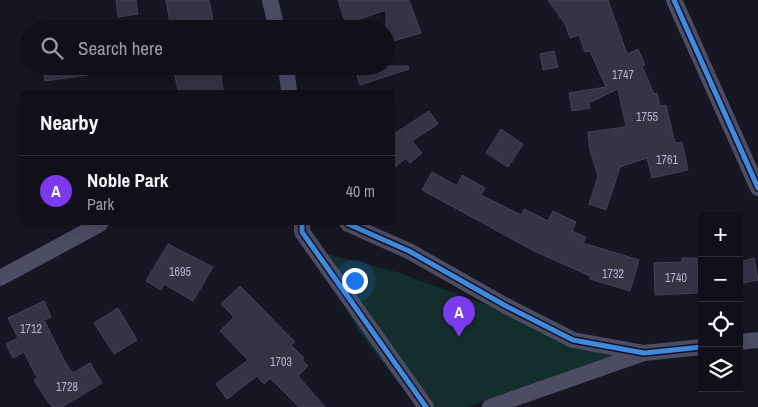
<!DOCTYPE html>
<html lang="en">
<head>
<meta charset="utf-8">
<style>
	:root { --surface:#11101a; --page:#1e1e27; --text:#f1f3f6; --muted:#9c9da2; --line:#303039; --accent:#7c3aed }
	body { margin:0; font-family:"Archivo Narrow",sans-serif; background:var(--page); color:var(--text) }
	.controls { position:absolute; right:15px; bottom:15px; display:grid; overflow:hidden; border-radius:0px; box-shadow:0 5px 20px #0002 }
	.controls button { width:45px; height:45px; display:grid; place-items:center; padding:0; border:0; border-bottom:1px solid var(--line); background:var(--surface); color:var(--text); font:25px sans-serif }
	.you { position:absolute; left:354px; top:280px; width:18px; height:18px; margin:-12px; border:4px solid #fff; border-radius:50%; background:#1a73e8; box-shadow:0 0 0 8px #1a73e833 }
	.badge { display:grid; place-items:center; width:32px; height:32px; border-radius:50%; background:var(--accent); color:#fff; font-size:16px; font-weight:700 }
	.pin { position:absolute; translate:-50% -41px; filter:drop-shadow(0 1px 2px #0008) }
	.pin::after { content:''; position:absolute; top:26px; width:18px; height:15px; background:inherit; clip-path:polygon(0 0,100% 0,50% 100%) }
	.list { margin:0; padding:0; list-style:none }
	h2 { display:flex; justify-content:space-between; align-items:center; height:65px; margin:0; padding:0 20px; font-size:21px }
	h2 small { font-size:16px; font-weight:400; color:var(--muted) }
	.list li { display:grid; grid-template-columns:32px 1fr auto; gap:15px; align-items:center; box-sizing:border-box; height:70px; padding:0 20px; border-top:1px solid var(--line) }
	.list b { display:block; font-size:19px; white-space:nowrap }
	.list p { margin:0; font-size:16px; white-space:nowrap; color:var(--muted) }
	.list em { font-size:16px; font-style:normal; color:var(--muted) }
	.icon { flex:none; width:28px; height:28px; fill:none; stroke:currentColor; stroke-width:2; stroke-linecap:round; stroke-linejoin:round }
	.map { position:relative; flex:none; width:758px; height:407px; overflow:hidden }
	.search { position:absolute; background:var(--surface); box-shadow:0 5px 20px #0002; left:20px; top:20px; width:375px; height:55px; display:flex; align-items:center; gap:12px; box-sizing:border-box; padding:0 18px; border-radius:28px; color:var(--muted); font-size:19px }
	.panel { position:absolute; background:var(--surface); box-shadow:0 5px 20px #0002; left:20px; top:90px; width:375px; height:135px; border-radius:0px }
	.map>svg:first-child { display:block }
	.green { fill:#142e2d }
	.building { fill:#363444; stroke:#444156 }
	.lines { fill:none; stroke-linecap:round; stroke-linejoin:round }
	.street { stroke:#4c4c63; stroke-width:16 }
	.cycleway-casing { stroke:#131128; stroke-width:8 }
	.cycleway { stroke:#408adc; stroke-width:5 }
	.labels { text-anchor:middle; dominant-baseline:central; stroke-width:4; stroke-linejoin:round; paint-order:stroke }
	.number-label { font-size:12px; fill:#b2b0cf }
</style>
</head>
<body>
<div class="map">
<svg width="758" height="407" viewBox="0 0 758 407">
	<rect width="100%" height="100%" fill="#171623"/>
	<path class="green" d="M319,252L397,272L621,355L467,407H417L357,329Z"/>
	<g class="building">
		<path d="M116,0H136L138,14L118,17Z"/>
		<path d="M166,0H209L215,29H171Z"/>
		<path d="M338,0H409L421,33L386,43V10L346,24Z"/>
		<path d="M548,0H608L627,54L638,49L645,65L642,66L654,94L657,93L660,106L666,105L675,143L682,142L688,170L652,178L647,158L620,167L606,210L589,204L598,176L590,151L588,132L626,127L618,89L589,103L590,108L572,111L569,93L606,87L590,51L585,52L579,35L570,38L565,24Z"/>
		<path d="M554,51L558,67L543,70L540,54Z"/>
		<path d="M43,66H87L88,75L45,81Z"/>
		<path d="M173,66H213L214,71L220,70L223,91H178Z"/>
		<path d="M354,66H408L409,69L360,85Z"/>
		<path d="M429,111L438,124L412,141L422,153L410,163L406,158L394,168V134Z"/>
		<path d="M501,129L523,144L508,167L486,153Z"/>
		<path d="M432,172L457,186L462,175L485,188L481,195L521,215L524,209L548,221L553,211L576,222L572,231L586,237L583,243L639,260L630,291L590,279V276L534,251L422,190Z"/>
		<path d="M168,244L213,267L193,301L164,284L161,290L146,281Z"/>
		<path d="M682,258H697L698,293L655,295L654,263L682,262Z"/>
		<path d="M754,258L758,280L739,284V262Z"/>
		<path d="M240,286L295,342L291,345L304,358L302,360L308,366L298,376L325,407H299L270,378L264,384L257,376L227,399L216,384L248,360L220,331L234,317L221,304Z"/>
		<path d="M44,301L51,317L44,320L64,360L73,373L90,363L102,383L62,407H53L48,402L34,380L37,378L24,352L13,358L6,344L18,338L8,318Z"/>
		<path d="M118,308L137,340L114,354L94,323Z"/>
	</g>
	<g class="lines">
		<g class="street">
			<path d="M270,0L277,29"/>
			<path d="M674,0L758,188"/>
			<path d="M286,66L289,91"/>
			<path d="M302,224V232L426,407"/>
			<path d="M348,224L409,251L506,306L573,340L644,353L702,347"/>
			<path d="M0,278L100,224"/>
			<path d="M739,342L758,340"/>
			<path d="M490,407L644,353"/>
		</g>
		<g class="cycleway-casing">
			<g id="cycleway">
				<path d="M674,0L758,188"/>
				<path d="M302,224V232L426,407"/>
				<path d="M348,224L409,251L506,306L573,340L644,353L702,347"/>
			</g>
		</g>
		<use href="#cycleway" class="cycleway"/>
	</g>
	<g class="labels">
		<g class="number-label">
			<text x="623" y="75">1747</text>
			<text x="647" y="117">1755</text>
			<text x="667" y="160">1761</text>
			<text x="180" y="272">1695</text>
			<text x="613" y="274">1732</text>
			<text x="676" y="278">1740</text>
			<text x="31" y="329">1712</text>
			<text x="281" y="362">1703</text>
			<text x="67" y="387">1728</text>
		</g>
	</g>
</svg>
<div class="controls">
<button>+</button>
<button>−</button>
<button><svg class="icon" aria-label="locate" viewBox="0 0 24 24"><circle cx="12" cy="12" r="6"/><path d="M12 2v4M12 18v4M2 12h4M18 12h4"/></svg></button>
<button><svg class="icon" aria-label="layers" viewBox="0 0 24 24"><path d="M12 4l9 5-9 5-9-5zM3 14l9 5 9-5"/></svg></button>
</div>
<div class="you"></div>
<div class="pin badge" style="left:459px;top:337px">A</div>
<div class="search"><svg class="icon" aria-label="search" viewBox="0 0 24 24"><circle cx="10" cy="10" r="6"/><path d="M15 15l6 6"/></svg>Search here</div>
<section class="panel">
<h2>Nearby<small></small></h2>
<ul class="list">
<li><span class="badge">A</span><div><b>Noble Park</b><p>Park</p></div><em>40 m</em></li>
</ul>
</section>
</div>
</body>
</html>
